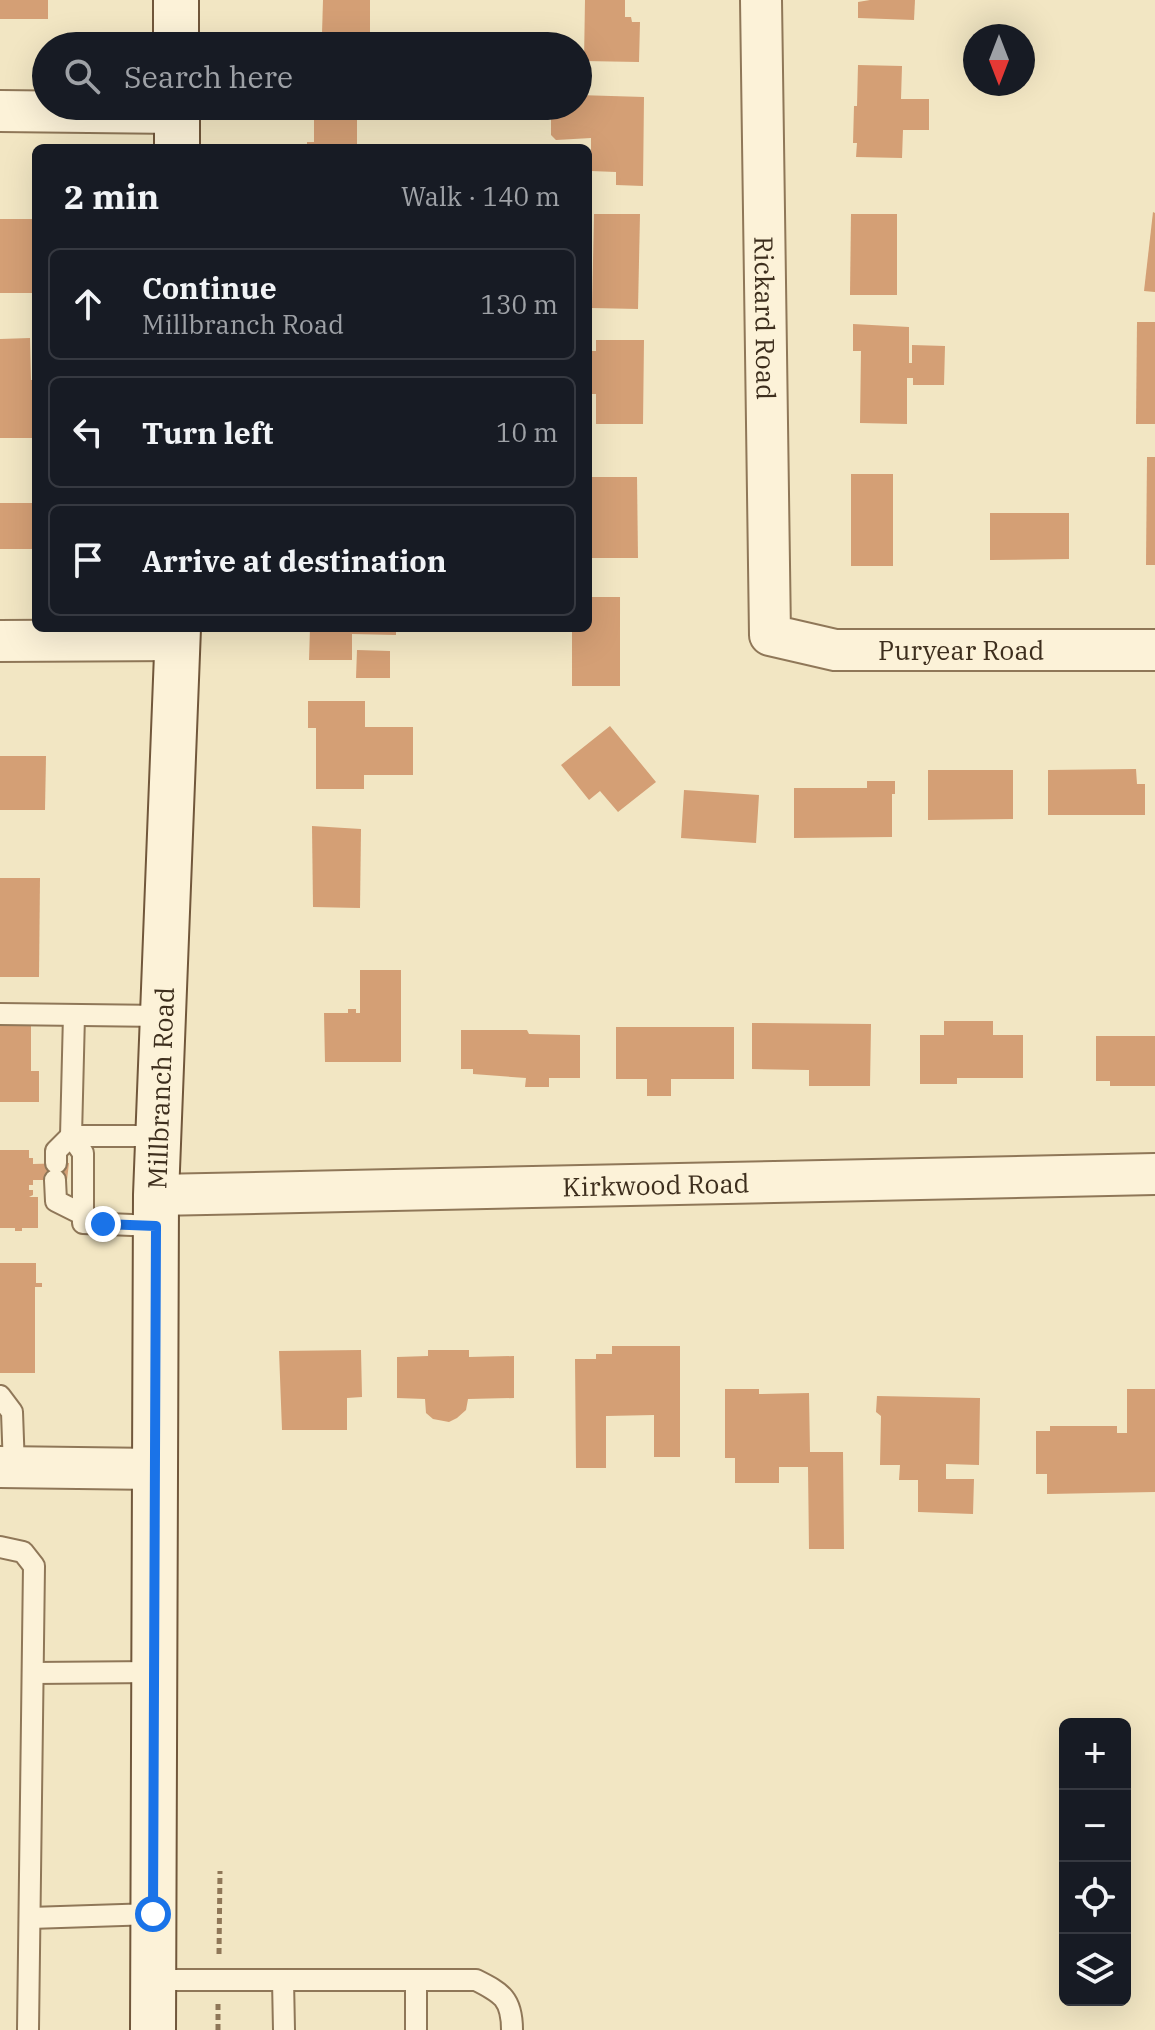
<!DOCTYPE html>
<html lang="en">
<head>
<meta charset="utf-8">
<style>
	:root { --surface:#171b24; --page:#20242c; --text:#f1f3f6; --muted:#9ea1a6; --line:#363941 }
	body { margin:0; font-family:"IBM Plex Serif",serif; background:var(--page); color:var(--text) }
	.controls { position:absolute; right:24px; bottom:24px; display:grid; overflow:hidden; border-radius:12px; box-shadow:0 8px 32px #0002 }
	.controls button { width:72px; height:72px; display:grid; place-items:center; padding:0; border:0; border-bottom:2px solid var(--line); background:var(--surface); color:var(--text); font:40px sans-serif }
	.compass { position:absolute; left:963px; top:24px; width:72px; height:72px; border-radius:50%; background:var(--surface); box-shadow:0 8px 32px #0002; rotate:180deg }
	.stop { position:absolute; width:24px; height:24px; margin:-18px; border:6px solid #1a73e8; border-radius:50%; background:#fff }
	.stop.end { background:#1a73e8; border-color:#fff; box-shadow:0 2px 8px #0008 }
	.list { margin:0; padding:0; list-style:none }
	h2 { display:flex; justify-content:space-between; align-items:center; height:104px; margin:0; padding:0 32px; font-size:34px }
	h2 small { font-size:26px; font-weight:400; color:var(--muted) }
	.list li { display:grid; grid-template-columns:52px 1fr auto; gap:24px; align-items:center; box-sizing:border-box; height:112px; margin:0 16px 16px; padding:0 16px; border:2px solid var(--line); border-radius:12px }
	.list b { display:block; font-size:30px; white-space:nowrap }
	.list p { margin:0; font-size:26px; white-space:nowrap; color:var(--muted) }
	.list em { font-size:26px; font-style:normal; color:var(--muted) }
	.icon { flex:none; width:44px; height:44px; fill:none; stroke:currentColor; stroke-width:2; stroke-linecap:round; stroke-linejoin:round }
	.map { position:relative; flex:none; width:1155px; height:2030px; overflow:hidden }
	.search { position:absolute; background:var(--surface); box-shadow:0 8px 32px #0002; left:32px; top:32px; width:560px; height:88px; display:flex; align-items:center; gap:20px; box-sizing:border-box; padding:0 28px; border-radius:44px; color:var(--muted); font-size:30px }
	.panel { position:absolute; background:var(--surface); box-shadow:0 8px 32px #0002; left:32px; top:144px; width:560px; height:488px; border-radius:12px }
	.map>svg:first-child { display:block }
	.building { fill:#d49f75 }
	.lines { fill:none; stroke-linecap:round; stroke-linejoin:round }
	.service-casing { stroke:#8f7758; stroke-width:24 }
	.minor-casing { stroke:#8f7758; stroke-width:44 }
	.secondary-casing { stroke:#71573b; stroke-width:48 }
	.path { stroke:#8f7758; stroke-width:5; stroke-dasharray:6 4; stroke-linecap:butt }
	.service { stroke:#fcf2d8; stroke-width:20 }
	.minor { stroke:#fcf2d8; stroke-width:40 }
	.secondary { stroke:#fcf2d8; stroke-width:44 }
	.route { stroke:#1a73e8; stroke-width:10 }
	.labels { text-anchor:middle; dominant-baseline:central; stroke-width:6; stroke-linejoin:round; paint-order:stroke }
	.street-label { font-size:26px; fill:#3d2e1d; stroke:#f9efd4 }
</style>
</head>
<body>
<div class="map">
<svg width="1155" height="2030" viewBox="0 0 1155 2030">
	<rect width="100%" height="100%" fill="#f2e6c3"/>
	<g class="building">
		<rect x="0" y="0" width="48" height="19"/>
		<path d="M323,0H370V35L322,34Z"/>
		<path d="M585,0H625V17H631L632,22H640L639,62L584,61Z"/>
		<path d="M870,0H915L914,20L858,18V2Z"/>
		<path d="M858,65L902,66L901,99H929V130H903L902,158L856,157L857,143H853L854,106H857Z"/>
		<path d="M578,95L644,97L643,186L616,185V172L591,171V138L556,140L551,135V109L555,106H578Z"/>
		<path d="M314,106H357V148H307V142H314Z"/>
		<path d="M1153,212L1155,213V292L1144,291Z"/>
		<path d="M594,214H640L638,309L592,308Z"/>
		<path d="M851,214H897V295H850Z"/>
		<path d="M0,219H36L33,293H0Z"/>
		<path d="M1137,322H1155V424H1136Z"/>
		<path d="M853,324L909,327V363H912V345L945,346L944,385H913V378H907V424L860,423L861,351H853Z"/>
		<path d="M30,338L31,380H35V438H0V339Z"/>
		<path d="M596,340H644L643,424H596V394H588V351H596Z"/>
		<path d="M1147,457H1155V565H1146Z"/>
		<rect x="851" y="474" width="42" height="92"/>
		<path d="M589,477H637L638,558H589Z"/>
		<rect x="0" y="503" width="36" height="46"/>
		<path d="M990,513H1069V559L990,560Z"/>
		<path d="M588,597H620V686H572V628H588Z"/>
		<path d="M310,628H396V635L352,634V660H309Z"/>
		<path d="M357,650L390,651V678H356Z"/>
		<path d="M308,701H365V727H413V775H364V789H316V728H308Z"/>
		<path d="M610,726L656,782L618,812L600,791L589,800L561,765Z"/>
		<path d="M0,756H46L45,810H0Z"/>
		<path d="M1136,769L1137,784H1145V815H1048V770Z"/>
		<path d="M928,770H1013V819L928,820Z"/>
		<path d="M867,781H895V794H892V837L794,838V788H867Z"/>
		<path d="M684,790L759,795L756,843L681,838Z"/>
		<path d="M312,826L361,829L360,908L313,907Z"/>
		<path d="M0,878H40L39,977H0Z"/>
		<path d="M360,970H401V1062H325L324,1013H348V1009H356V1013H360Z"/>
		<path d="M944,1021H993V1035H1023V1078H957V1084H920V1035H944Z"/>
		<path d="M752,1023L871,1024L870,1086H809V1070L752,1069Z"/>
		<path d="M0,1025H31V1071H39V1102H0Z"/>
		<path d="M616,1027H734V1079H671V1096H647V1079H616Z"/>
		<path d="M461,1030H527L529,1034L580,1035V1078H549V1087H525L526,1078L473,1074V1069H461Z"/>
		<path d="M1096,1036H1155V1086H1110V1081H1096Z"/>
		<path d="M0,1150H29V1158H33V1164L69,1163L67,1180H33V1185H29V1190H33V1195L29,1197H38V1228H22V1231H15V1228H0Z"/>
		<path d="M0,1263H36V1283H42V1287H35V1373H0Z"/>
		<path d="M612,1346H680V1457H654V1415L606,1416V1468H576L575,1359H596V1354H612Z"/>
		<path d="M361,1350L362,1397L347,1398V1430H282L279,1351Z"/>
		<path d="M428,1350H469V1357L514,1356V1398L468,1399L466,1410L457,1418L449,1422L433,1419L426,1413L425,1399L397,1398V1357L428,1356Z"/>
		<path d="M725,1389H759V1394L809,1393L810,1452H843L844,1549H809L808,1467H779V1483H735V1458H725Z"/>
		<path d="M1127,1389H1155V1492L1047,1494V1474H1036V1431H1050V1426H1117V1433H1127Z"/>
		<path d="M877,1396L980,1398L979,1465L946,1464V1479H974L973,1514L918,1512V1480H899L900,1465H880L881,1416L876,1412Z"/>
	</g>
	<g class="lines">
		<g class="service-casing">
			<g id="service">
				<path d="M0,1014L163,1016"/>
				<path d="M74,1015L71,1136L83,1153V1223L156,1226"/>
				<path d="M56,1163V1151L71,1136H158"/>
				<path d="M55,1180L56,1201L82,1214"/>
				<path d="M0,1396L12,1412L14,1468"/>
				<path d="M0,1547L23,1552L34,1566L28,2030"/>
				<path d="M33,1673L155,1672"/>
				<path d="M30,1918L153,1914"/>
				<path d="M153,1980H476C502,1993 512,1999 512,2030"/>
				<path d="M283,1980L284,2030"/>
				<path d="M416,1980V2030"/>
			</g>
		</g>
		<g class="minor-casing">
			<g id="minor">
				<path id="s1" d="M761,0L770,635L835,650H1155"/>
				<path d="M0,111L177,113"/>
				<path d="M0,641L178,640"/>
				<path id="s2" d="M156,1195L1155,1174"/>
				<path d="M0,1467L156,1469"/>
			</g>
		</g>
		<g class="secondary-casing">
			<g id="secondary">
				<path d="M176,0V46"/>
				<path d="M177,106V148"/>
				<path id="s3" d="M153,2030L156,1195L178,628"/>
			</g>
		</g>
		<g class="path">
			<path d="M219,1954L220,1871"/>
			<path d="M218,2030V2004"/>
		</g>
		<use href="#service" class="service"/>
		<use href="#minor" class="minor"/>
		<use href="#secondary" class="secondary"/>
	</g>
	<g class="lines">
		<path class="route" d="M103,1224L156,1226L153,1914"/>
	</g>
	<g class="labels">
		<g class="street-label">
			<text stroke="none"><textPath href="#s1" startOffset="318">Rickard Road</textPath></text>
			<text stroke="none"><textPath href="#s1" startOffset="828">Puryear Road</textPath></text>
			<text stroke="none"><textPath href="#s3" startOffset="942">Millbranch Road</textPath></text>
			<text stroke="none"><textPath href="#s2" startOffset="500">Kirkwood Road</textPath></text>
		</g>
	</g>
</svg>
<div class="controls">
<button>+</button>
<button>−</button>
<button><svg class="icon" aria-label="locate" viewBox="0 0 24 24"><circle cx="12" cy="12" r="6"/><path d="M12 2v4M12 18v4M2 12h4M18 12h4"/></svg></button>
<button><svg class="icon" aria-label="layers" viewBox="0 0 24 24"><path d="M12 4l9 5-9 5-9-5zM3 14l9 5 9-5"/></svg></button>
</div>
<svg class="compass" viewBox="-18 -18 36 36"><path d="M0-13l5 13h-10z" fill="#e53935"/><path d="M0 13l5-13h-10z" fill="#9ea1a6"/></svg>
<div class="stop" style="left:153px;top:1914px"></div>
<div class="stop end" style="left:103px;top:1224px"></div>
<div class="search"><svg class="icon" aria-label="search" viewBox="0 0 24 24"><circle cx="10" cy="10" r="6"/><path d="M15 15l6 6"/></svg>Search here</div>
<section class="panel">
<h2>2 min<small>Walk · 140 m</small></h2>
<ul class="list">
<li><svg class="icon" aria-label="ahead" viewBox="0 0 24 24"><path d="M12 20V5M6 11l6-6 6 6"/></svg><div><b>Continue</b><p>Millbranch Road</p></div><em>130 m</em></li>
<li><svg class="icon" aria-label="left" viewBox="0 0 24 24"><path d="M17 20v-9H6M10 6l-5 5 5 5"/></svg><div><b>Turn left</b></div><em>10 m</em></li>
<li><svg class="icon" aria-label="arrive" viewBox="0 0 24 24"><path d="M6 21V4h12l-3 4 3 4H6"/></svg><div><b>Arrive at destination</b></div></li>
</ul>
</section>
</div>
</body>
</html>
